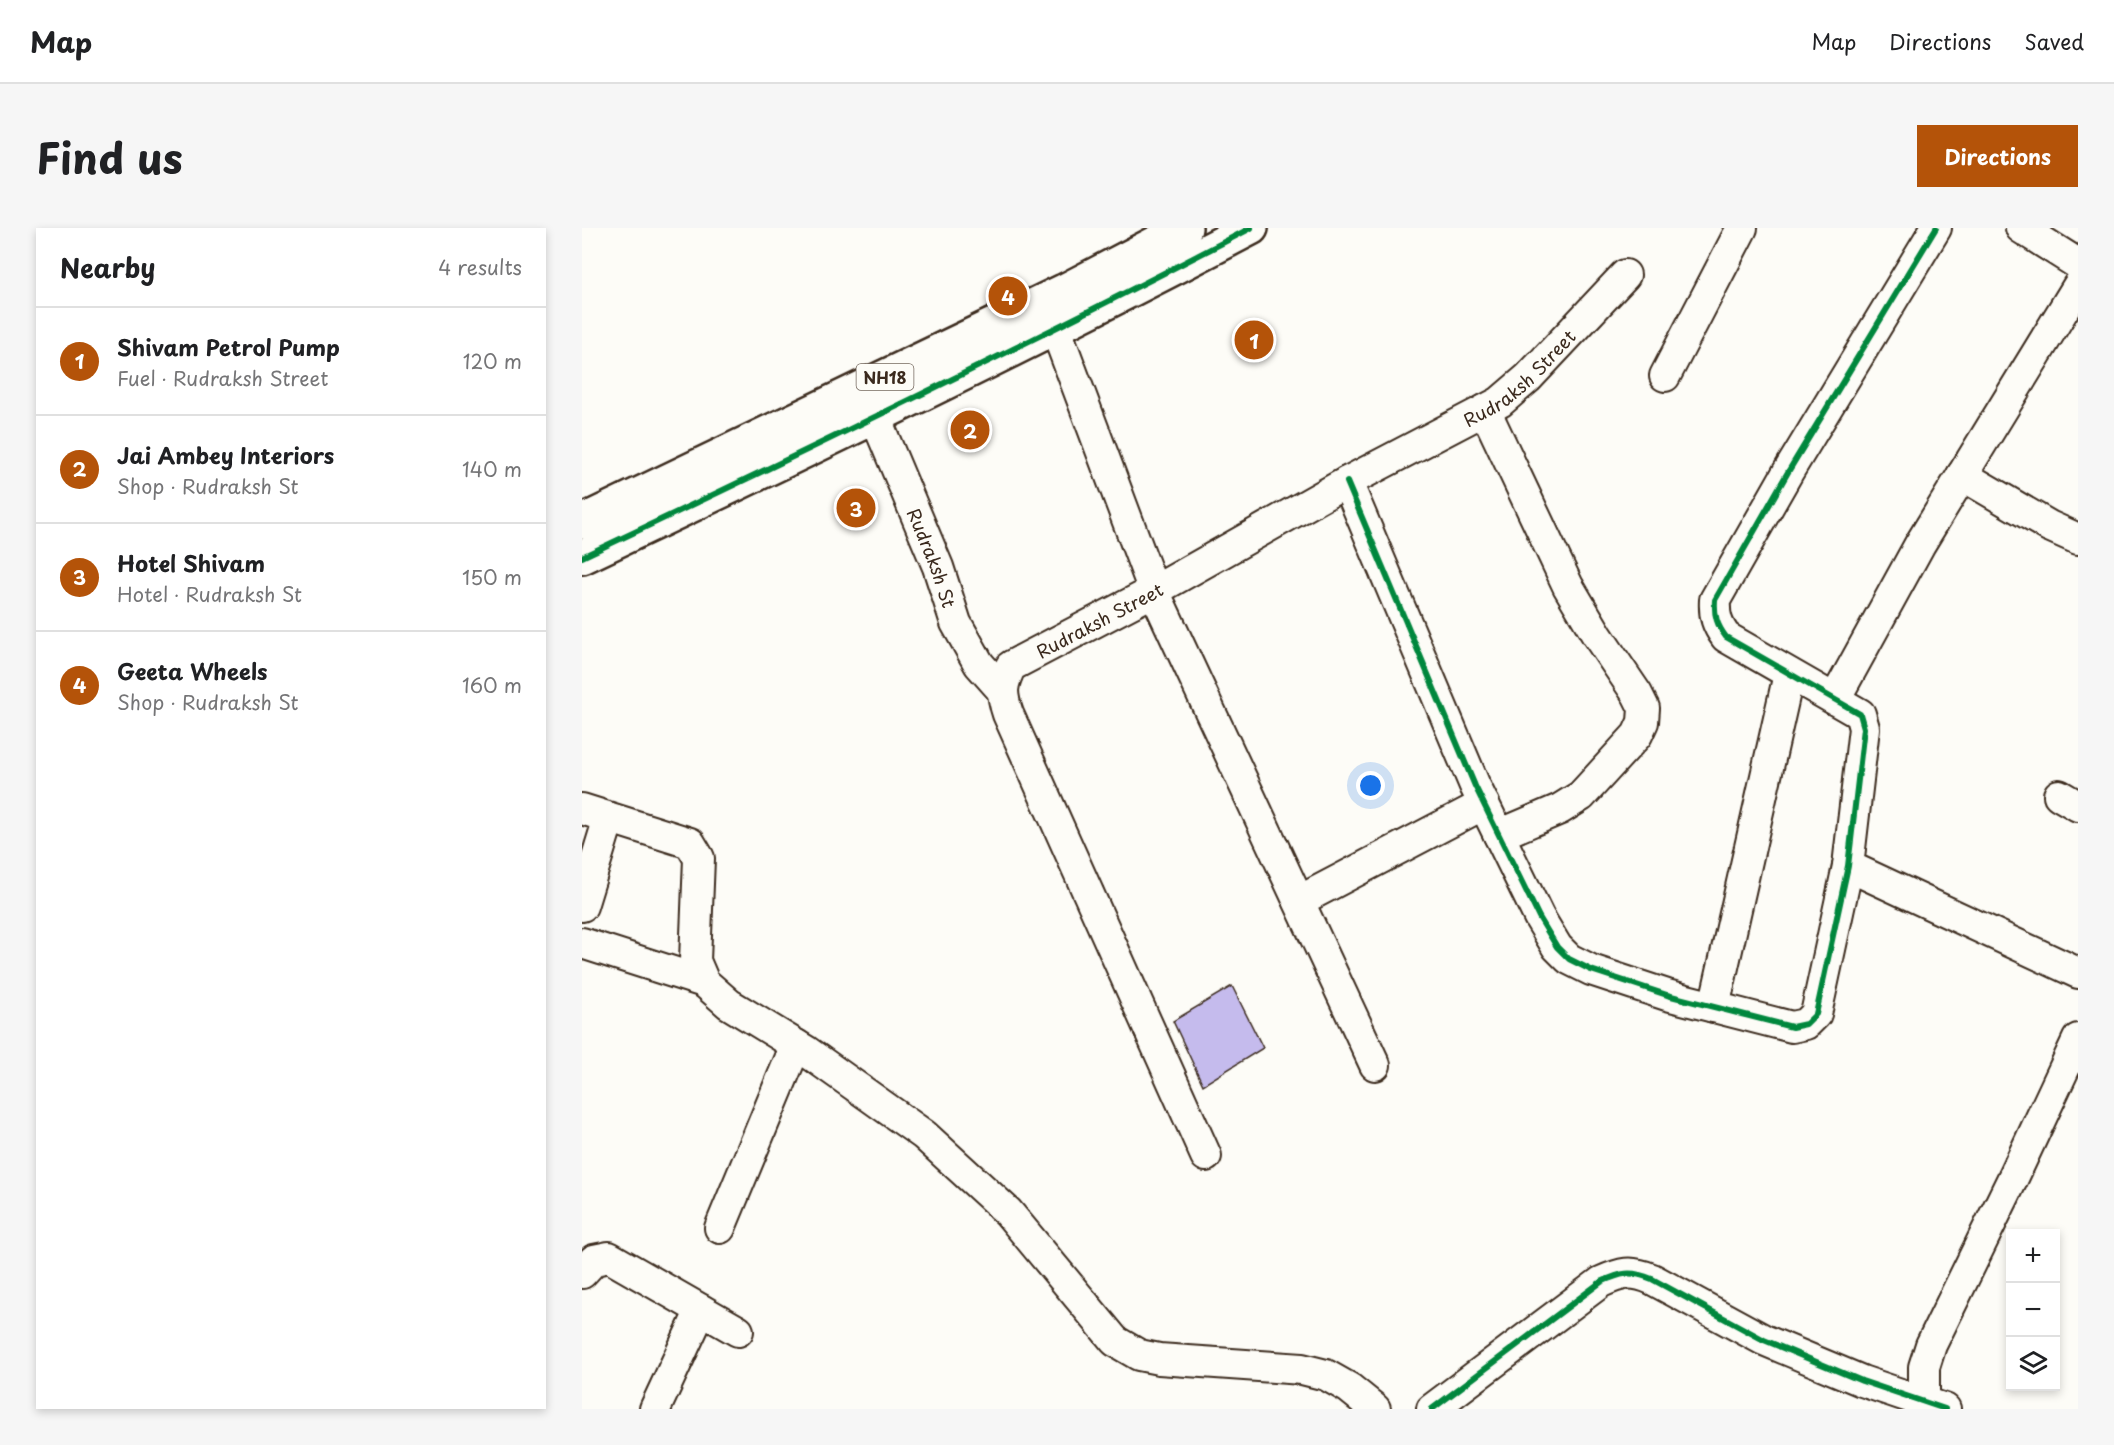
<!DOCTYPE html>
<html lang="en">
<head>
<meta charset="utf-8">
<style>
	:root { --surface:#fff; --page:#f6f6f6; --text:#202124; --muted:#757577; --line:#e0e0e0; --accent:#b45309 }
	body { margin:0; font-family:"Playpen Sans",sans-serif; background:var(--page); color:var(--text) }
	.controls { position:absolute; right:18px; bottom:18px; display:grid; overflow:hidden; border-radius:0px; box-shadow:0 3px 9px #0003 }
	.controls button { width:54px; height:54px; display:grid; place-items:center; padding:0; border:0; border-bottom:2px solid var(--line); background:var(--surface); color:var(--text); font:30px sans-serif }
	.you { position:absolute; left:789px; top:558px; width:21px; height:21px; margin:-15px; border:4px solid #fff; border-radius:50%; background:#1a73e8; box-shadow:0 0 0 9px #1a73e833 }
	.badge { display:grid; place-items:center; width:39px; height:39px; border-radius:50%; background:var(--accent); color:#fff; font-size:20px; font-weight:700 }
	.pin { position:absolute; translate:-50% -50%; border:3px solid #fff; box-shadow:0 2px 6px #0006 }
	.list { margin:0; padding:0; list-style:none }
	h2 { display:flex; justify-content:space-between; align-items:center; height:78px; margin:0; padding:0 24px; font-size:26px }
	h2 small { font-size:20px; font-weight:400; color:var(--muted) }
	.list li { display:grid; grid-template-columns:39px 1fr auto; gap:18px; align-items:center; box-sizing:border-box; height:108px; padding:0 24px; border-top:2px solid var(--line) }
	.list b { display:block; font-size:22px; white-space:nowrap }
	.list p { margin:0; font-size:20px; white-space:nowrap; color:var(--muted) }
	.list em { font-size:20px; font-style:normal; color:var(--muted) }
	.icon { flex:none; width:33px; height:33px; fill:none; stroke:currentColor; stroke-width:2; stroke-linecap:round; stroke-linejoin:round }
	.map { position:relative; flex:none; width:1496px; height:1181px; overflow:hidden; border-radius:0px }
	header { display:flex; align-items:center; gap:36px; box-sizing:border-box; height:84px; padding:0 30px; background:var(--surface); border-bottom:2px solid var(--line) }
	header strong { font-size:28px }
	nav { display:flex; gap:33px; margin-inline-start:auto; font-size:21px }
	.intro { display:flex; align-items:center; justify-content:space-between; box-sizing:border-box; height:144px; padding:0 36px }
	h1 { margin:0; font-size:42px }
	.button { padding:15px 27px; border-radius:0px; background:var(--accent); color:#fff; font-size:21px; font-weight:700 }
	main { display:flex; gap:36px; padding:0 36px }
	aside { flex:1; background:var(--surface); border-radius:0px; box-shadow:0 3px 9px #0003 }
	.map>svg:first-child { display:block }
	.building { fill:#c5bbed; stroke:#3b2a1e; stroke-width:1.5 }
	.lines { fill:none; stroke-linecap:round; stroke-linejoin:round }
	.minor-casing { stroke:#3b2a1e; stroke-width:34 }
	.highway-casing { stroke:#3b2a1e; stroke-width:38 }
	.minor { stroke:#fdfcf7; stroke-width:30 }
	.highway { stroke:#fdfcf7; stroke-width:33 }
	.cycleway-casing { stroke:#fdfcf7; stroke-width:10 }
	.cycleway { stroke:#00873e; stroke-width:6 }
	.labels { text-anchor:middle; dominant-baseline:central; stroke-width:5; stroke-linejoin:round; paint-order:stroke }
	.shield { fill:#fdfcf7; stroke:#75695f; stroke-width:1.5 }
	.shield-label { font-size:16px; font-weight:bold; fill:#3b2a1e }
	.street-label { font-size:18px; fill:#3b2a1e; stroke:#fdfcf7 }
</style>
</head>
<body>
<header>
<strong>Map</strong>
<nav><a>Map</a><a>Directions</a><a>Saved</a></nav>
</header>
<div class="intro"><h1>Find us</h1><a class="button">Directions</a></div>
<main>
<aside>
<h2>Nearby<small>4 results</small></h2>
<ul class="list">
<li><span class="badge">1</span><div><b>Shivam Petrol Pump</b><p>Fuel · Rudraksh Street</p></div><em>120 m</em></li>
<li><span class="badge">2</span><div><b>Jai Ambey Interiors</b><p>Shop · Rudraksh St</p></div><em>140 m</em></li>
<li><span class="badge">3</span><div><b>Hotel Shivam</b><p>Hotel · Rudraksh St</p></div><em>150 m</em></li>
<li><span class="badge">4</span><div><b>Geeta Wheels</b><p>Shop · Rudraksh St</p></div><em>160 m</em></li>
</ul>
</aside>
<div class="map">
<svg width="1496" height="1181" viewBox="0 0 1496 1181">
	<rect width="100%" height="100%" fill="#fdfcf7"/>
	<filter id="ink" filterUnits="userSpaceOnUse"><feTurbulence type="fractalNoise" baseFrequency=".0167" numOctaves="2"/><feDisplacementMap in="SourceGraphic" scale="12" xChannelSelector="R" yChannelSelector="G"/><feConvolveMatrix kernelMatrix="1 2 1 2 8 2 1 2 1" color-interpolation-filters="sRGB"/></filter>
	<g filter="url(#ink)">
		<path class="building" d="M650,758L681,820L621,857L591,793Z"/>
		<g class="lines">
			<g class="minor-casing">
				<g id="minor">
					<path d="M1439,0L1496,36"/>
					<path d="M473,99L572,363L793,837"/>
					<path d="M1083,148L1160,0"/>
					<path d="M903,182L986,358L1015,407L1055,466L1062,480L1061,494L1055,507L999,568L978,581L917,607"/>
					<path id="s1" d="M293,189L356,339L374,395L397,436L420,462"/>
					<path d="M1380,247L1467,298L1496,311"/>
					<path d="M765,254L893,558L957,689L975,719L987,731L1009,742L1085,767L1210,799L1224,796L1234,786L1266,638L1282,500L1278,486L1144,409C1135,397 1132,388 1133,372L1206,244L1354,0"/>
					<path d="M1253,471L1338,316L1496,58"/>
					<path d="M1477,567L1496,578"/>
					<path d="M0,581L108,615L117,630L113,733L122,754L147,776L224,823L342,907L426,984L533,1113L557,1127L577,1131L720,1141L744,1147L767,1160L793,1181"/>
					<path d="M1266,638L1496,745"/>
					<path d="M717,673L902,576"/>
					<path d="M0,678L27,590"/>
					<path d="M0,715L122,754"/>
					<path d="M1132,779L1207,446"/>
					<path id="s2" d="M624,928L426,486C419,465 419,458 429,438L572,363L765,254L918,174L946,150L1043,47"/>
					<path d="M138,1000L214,817"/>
					<path d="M0,1045L12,1032L27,1029L156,1103"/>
					<path d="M73,1181L119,1082"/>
					<path d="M850,1181L1019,1054C1039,1045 1048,1042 1070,1051L1182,1112L1280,1153L1363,1181"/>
					<path d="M1342,1181V1139L1349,1117L1430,952L1496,811"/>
				</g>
			</g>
			<g class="highway-casing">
				<g id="highway">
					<path d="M0,294L482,63L603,0"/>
					<path d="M0,329C225,223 449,115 669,0"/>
				</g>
			</g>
			<use href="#minor" class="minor"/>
			<use href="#highway" class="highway"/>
			<g class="cycleway-casing">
				<g id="cycleway">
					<path d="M765,254L893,558L957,689L975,719L987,731L1009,742L1085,767L1210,799L1224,796L1234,786L1266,638L1282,500L1278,486L1144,409C1135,397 1132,388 1133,372L1206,244L1354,0"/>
					<path d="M0,329C225,223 449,115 669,0"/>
					<path d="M850,1181L1019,1054C1039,1045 1048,1042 1070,1051L1182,1112L1280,1153L1363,1181"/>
				</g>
			</g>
			<use href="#cycleway" class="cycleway"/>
		</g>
	</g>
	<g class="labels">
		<rect class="shield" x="274.5" y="136" width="57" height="26" rx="4.5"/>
		<g class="shield-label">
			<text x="303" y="149">NH18</text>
		</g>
		<g class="street-label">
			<text stroke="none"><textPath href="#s2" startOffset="1120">Rudraksh Street</textPath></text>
			<text stroke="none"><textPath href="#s1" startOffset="152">Rudraksh St</textPath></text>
			<text stroke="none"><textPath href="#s2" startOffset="634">Rudraksh Street</textPath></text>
		</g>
	</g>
</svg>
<div class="controls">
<button>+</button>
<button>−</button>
<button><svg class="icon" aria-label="layers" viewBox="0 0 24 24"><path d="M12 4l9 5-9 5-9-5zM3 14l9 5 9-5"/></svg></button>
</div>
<div class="you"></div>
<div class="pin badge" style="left:672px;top:112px">1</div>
<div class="pin badge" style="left:388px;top:202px">2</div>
<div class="pin badge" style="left:274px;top:280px">3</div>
<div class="pin badge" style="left:426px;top:68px">4</div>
</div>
</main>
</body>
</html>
